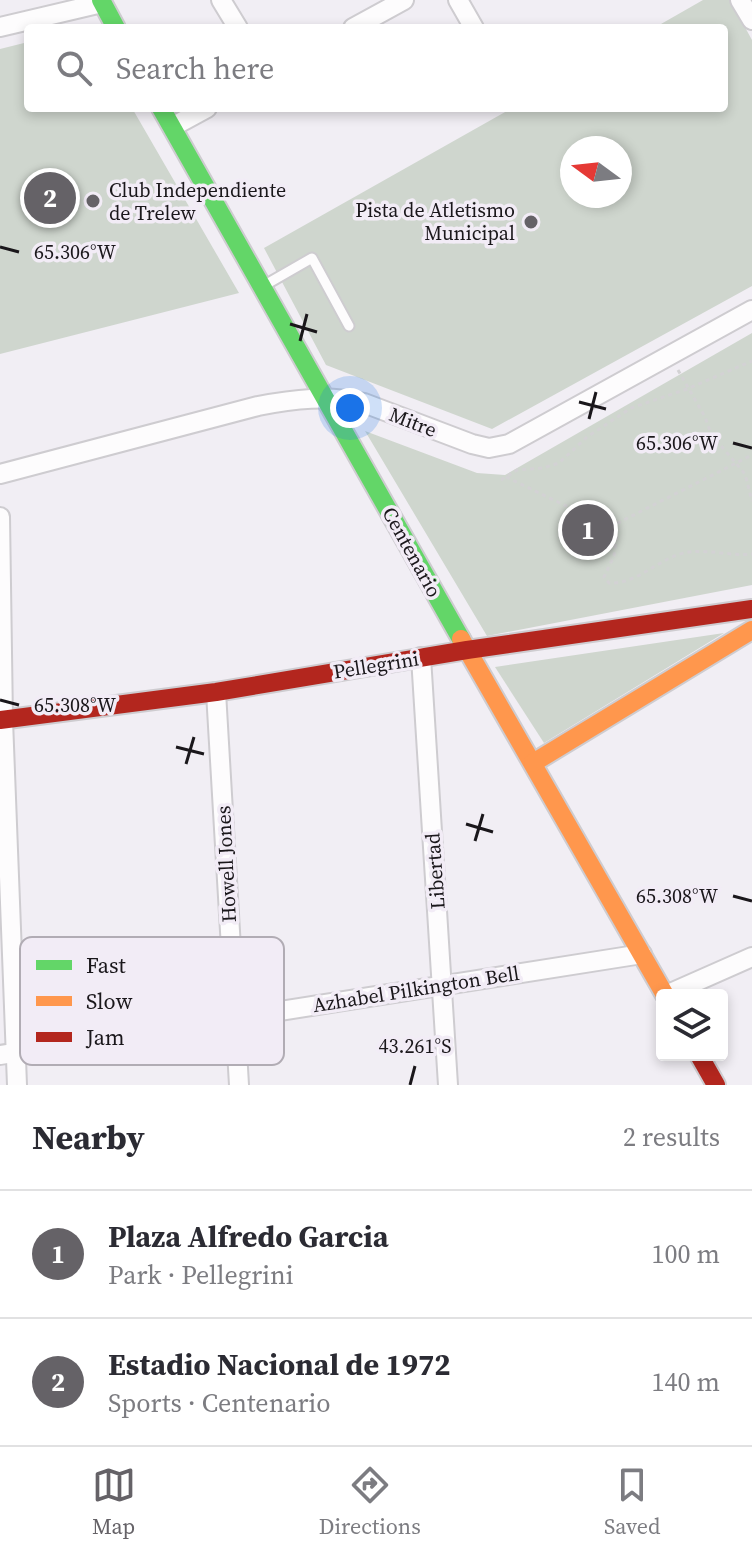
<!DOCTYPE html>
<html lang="en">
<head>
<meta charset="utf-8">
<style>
	:root { --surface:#fff; --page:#f2f2f3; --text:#2b2b33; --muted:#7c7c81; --line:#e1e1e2; --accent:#656267 }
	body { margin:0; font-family:"Source Serif 4",serif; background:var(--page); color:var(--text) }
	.controls { position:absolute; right:24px; bottom:24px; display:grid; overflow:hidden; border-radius:8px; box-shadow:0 4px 12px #0003 }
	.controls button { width:72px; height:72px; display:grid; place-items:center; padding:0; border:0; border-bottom:2px solid var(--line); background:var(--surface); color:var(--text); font:40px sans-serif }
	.compass { position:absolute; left:560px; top:136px; width:72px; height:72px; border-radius:50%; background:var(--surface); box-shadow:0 4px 12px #0003; rotate:285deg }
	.you { position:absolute; left:350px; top:408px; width:28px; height:28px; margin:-20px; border:6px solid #fff; border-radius:50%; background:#1a73e8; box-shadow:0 0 0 12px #1a73e833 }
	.badge { display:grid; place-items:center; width:52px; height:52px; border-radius:50%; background:var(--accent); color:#fff; font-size:26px; font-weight:700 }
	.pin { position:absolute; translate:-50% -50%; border:4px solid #fff; box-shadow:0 2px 8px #0006 }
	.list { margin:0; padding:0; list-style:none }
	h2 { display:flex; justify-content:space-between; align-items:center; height:104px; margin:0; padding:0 32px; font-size:34px }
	h2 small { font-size:26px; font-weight:400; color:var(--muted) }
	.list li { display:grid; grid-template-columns:52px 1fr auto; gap:24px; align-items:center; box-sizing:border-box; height:128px; padding:0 32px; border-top:2px solid var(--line) }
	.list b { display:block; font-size:30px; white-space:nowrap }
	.list p { margin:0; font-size:26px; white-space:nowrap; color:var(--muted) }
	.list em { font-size:26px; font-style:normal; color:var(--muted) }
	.icon { flex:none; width:44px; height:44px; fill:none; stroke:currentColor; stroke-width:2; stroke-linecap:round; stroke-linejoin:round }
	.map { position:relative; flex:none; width:752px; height:1085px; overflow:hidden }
	.search { position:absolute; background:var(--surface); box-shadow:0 4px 12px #0003; left:24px; right:24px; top:24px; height:88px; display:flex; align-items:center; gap:20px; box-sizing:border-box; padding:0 28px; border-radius:8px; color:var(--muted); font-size:30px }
	.sheet { height:360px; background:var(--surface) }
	nav { display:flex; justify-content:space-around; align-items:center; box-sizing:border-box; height:112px; border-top:2px solid var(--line); background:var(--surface); font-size:22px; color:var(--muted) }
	nav a { display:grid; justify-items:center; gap:4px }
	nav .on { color:var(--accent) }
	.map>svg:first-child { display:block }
	.green { fill:#cfd6ce; fill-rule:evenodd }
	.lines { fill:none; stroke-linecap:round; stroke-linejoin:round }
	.lane-casing { stroke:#ceccd0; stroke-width:13 }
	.street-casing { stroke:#ceccd0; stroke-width:22 }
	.fast-casing { stroke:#ceccd0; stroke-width:22 }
	.slow-casing { stroke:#ceccd0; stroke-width:22 }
	.jam-casing { stroke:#ceccd0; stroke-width:22 }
	.path { stroke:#d3d2d4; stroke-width:3; stroke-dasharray:4 4; stroke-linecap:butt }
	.lane { stroke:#fdfcfd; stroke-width:9 }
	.street { stroke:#fdfcfd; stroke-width:18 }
	.fast { stroke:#63d668; stroke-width:18 }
	.slow { stroke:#ff974d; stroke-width:18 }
	.jam { stroke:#b3261e; stroke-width:18 }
	.ticks { fill:none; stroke:#1a171b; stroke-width:3 }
	.poi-dot { fill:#656267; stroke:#f2ecf6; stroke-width:3 }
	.labels { text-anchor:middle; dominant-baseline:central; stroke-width:7; stroke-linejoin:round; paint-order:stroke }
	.poi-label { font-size:20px; fill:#1a171b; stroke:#f2ecf6; text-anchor:start }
	.street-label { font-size:20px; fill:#1a171b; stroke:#f2ecf6 }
	.key { fill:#f2ecf6; stroke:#b1acb4; stroke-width:2 }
	.key-label { font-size:22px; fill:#1a171b }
	.ticks-label { font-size:20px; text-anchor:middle; fill:#1a171b; stroke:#f2ecf6; stroke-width:7; stroke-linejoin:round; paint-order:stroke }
</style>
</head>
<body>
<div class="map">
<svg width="752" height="1085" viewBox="0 0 752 1085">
	<rect width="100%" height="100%" fill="#f1eef4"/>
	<g class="green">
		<path d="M703,0H730L752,40V286L492,429L326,365L264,248L512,108H724V28H654ZM572,148H620V196H572Z"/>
		<path d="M28,42V108H132L239,293L0,354V49Z"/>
		<path d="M752,333V585L487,636L365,431L477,473L505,475Z"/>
		<path d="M724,633L544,743L495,667Z"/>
	</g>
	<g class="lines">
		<g class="lane-casing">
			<path id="lane" d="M265,285L312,258L349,326"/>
		</g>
		<g class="street-casing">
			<g id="street">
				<path d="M221,0L238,28"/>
				<path d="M458,0L474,28"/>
				<path d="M740,0L752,20"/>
				<path d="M0,27L102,3"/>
				<path d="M353,28L404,0"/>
				<path d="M172,127L207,108"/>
				<path d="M0,474L258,406C294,399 328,395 364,403L472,444L489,448L509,444L752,310"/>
				<path d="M0,517L3,720L17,1085"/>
				<path d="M421,657L448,1085"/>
				<path d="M216,692L239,1085"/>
				<path d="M666,995L752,957"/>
				<path d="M0,1055L642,954"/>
			</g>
		</g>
		<g class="fast-casing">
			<g id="fast">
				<path d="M101,0L116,28"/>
				<path d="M161,108L461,639"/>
			</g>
		</g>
		<g class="slow-casing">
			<g id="slow">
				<path d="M461,639L665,995"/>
				<path d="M533,763L752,630"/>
			</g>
		</g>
		<g class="jam-casing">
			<g id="jam">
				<path d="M0,720L216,692L467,650L752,609"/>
				<path d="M699,1055L716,1085"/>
			</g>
		</g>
		<g class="path">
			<path d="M678,370L705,417L711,434L745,474L752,501"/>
			<path d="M506,477L610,527L617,533L614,556L604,577L609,583C635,584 653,564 677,555C702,546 727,557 752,554"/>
			<path d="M501,480L517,470L543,468L559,463L587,437L631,408L687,389L752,361"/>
			<path d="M610,527L752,455"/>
		</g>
		<use href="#lane" class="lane"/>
		<use href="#street" class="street"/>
		<use href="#fast" class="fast"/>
		<use href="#slow" class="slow"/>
		<use href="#jam" class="jam"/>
	</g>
	<path class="ticks" d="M0,247L19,252M290,324L317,332M300,341L307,314M579,402L606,409M589,419L596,392M733,443L752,448M0,700L19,705M176,747L204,754M186,764L194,737M466,824L493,832M475,841L483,814M733,896L752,901M410,1085L415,1066"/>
	<g class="poi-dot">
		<circle cx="93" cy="201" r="8"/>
		<circle cx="531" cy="222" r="8"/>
	</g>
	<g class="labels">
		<g class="poi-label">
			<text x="109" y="190">Club Independiente<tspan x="109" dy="23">de Trelew</tspan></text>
			<text x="515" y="210" text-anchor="end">Pista de Atletismo<tspan x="515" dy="23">Municipal</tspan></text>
		</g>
		<g class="street-label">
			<text transform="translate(413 422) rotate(21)">Mitre</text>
			<text transform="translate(412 552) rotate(61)">Centenario</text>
			<text transform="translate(376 665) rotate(-9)">Pellegrini</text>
			<text transform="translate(226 864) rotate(-93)">Howell Jones</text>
			<text transform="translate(435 871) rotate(-94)">Libertad</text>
			<text transform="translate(416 989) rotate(-9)">Azhabel Pilkington Bell</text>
		</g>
	</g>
	<rect x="20" y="937" width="264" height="128" rx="12" class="key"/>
	<rect x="36" y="960" width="36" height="10" fill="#63d668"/>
	<rect x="36" y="996" width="36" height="10" fill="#ff974d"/>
	<rect x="36" y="1032" width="36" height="10" fill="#b3261e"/>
	<g class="key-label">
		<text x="86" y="973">Fast</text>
		<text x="86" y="1009">Slow</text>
		<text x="86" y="1045">Jam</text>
	</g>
	<g class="ticks-label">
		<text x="75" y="259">65.306°W</text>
		<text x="677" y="450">65.306°W</text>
		<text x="75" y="712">65.308°W</text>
		<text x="677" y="903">65.308°W</text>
		<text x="415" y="1053">43.261°S</text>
	</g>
</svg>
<div class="controls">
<button><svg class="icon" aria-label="layers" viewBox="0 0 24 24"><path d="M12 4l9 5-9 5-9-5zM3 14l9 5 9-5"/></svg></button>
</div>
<svg class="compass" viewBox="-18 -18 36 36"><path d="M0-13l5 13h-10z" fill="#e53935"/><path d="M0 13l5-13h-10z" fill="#7c7c81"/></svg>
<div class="you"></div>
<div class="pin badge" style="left:588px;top:530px">1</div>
<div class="pin badge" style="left:50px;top:198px">2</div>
<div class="search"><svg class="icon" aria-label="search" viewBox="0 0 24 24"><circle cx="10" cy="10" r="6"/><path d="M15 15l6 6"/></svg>Search here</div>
</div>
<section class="sheet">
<h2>Nearby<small>2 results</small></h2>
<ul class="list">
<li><span class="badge">1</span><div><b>Plaza Alfredo Garcia</b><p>Park · Pellegrini</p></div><em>100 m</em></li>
<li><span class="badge">2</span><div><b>Estadio Nacional de 1972</b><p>Sports · Centenario</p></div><em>140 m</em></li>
</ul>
</section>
<nav>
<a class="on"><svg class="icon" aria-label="map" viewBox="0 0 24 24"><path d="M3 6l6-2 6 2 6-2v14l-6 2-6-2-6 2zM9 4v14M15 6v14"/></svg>Map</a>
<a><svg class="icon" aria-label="directions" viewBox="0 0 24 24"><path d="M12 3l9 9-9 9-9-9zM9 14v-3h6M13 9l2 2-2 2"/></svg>Directions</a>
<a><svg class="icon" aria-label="saved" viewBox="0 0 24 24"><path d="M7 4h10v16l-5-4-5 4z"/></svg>Saved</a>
</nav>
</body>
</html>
